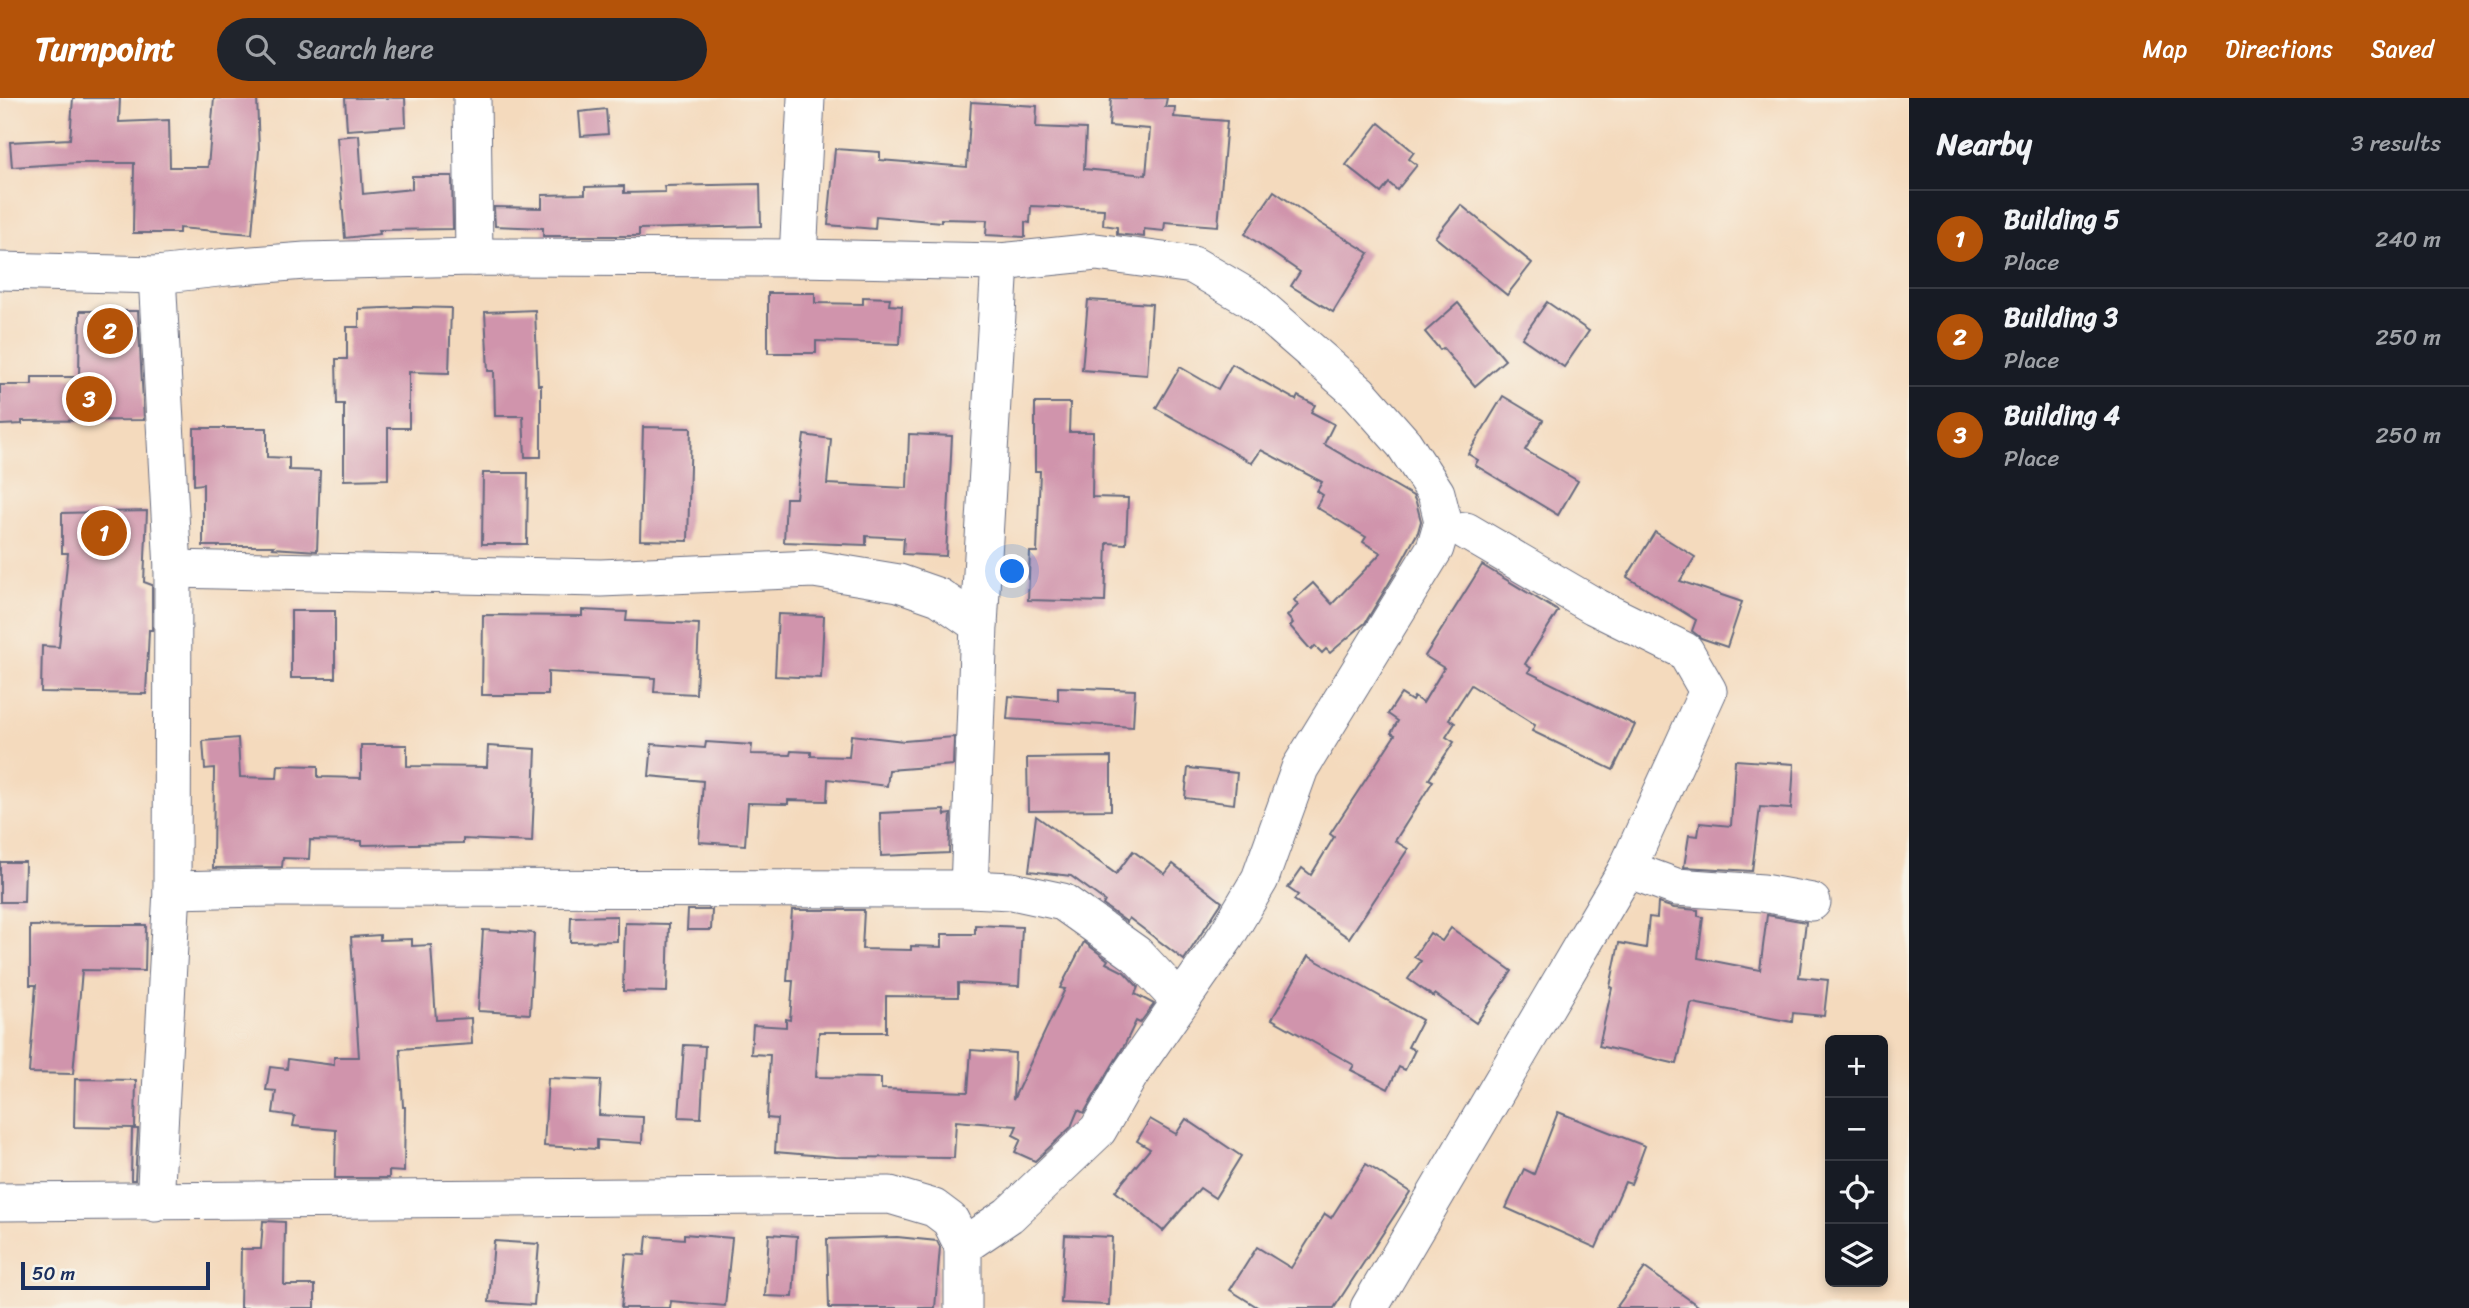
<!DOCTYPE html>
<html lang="en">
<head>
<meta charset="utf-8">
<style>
	:root { --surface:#171b24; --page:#20242c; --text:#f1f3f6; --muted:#9ea1a6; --line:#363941; --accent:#b45309 }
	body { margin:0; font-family:Sriracha,sans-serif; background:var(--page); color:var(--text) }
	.controls { position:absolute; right:21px; bottom:21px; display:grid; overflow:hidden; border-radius:10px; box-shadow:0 4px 10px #0003 }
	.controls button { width:63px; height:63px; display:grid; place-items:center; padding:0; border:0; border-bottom:2px solid var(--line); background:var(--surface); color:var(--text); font:35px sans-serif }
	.scale { position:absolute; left:21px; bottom:18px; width:189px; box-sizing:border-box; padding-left:7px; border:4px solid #1b2f5e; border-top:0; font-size:19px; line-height:24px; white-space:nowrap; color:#1b2f5e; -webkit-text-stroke:5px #f7f3e8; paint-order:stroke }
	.you { position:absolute; left:1013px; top:474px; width:24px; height:24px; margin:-18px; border:5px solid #fff; border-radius:50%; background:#1a73e8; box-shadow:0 0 0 10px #1a73e833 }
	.badge { display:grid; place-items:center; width:46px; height:46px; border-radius:50%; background:var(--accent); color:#fff; font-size:23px; font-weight:700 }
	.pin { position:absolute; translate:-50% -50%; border:4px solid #fff; box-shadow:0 2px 7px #0006 }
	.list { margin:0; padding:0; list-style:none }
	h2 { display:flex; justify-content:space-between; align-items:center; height:91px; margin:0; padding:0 28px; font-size:30px }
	h2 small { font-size:23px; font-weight:400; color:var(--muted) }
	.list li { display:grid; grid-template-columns:46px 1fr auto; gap:21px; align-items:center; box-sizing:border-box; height:98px; padding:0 28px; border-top:2px solid var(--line) }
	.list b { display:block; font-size:26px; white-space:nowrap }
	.list p { margin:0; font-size:23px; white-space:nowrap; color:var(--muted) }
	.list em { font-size:23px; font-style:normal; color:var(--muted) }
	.icon { flex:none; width:38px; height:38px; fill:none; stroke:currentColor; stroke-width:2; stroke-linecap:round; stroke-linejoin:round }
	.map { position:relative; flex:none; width:1909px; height:1210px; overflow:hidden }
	header { display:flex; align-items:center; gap:42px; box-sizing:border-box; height:98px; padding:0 35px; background:var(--accent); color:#fff }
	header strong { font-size:33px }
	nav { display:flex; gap:38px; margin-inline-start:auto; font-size:24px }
	.search { width:490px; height:63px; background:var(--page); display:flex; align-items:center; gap:18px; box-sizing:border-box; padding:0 24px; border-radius:38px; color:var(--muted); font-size:26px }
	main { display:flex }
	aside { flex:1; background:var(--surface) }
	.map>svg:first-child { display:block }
	.building { fill:#d094ac }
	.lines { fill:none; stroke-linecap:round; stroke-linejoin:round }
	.minor-casing { stroke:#676b7f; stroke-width:39 }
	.minor { stroke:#fff; stroke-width:37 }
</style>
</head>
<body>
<header>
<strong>Turnpoint</strong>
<div class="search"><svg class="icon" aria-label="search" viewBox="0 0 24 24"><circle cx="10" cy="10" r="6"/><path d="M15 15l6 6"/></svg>Search here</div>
<nav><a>Map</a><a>Directions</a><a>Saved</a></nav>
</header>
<main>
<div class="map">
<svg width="1909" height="1210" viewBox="0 0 1909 1210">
	<rect width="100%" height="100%" fill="#f7f3e8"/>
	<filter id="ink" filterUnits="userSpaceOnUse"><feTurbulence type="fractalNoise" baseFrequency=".0143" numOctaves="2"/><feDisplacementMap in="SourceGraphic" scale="14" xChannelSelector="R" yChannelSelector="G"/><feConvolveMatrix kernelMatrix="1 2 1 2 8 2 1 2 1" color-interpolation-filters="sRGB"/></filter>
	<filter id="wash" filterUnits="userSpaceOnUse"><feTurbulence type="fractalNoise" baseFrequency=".00686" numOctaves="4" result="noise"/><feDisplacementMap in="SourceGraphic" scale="28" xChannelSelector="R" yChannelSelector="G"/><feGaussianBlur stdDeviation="1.57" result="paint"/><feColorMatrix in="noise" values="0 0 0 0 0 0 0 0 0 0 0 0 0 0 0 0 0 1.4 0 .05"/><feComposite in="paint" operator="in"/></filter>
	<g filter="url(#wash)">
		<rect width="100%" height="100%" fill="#f4dabd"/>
		<g id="blocks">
			<g class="building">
				<path d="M73,0H120L119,24L169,22L170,69H208L214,0H257L259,52L252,136L179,130V135H133L134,65H77L12,69L10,44L70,41Z"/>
				<path d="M345,0H405L406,28L347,32Z"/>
				<path d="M1111,0H1167L1165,9H1175L1174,19L1227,23L1218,128L1165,124L1164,133L1144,131V139L1117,136V129L1103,127L1104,111L1031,108L1030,125L1025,124V139L986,137L987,122L941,121V124L876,118L875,131L828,127L835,51L880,54V62L967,69L971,4L1037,8L1036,29L1086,31L1084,71L1146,77L1150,31L1109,28Z"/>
				<path d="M606,11L608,36L581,38L579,14Z"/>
				<path d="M1379,25L1414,54L1409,61L1417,67L1397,92L1389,85L1381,95L1346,67Z"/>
				<path d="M359,37L363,96L412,91V78H452L453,131L379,132L380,136L345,140L337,39Z"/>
				<path d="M760,86L761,128L639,131V138H543V130L495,128L494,109L542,110V97L585,96V89L624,88V95L665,94L664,88Z"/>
				<path d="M1274,93L1320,125L1369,155L1333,214L1291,188L1300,174L1245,136Z"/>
				<path d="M1461,107L1532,165L1507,197L1435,139Z"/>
				<path d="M768,195H815V205L863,206V199L890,200L889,207L902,208L900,246L816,243V255H768Z"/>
				<path d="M1088,202L1152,206L1147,277L1082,272Z"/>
				<path d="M1547,204L1589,233L1564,269L1522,240Z"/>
				<path d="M1458,205L1505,262L1475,288L1443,250L1440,252L1425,234Z"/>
				<path d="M410,209L451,210L449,275L409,274V330H388V381L344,382V306H337L336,261H347V229H359V211Z"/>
				<path d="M535,212L538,287H541V359H525L523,318H495L494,273H488L485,214Z"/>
				<path d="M80,213H138L144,322L22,323V326L0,327V287H32V279H79Z"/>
				<path d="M1232,266L1296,302L1298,298L1315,307L1311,314L1334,326L1324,346L1413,398L1416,404L1421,423L1418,434L1397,472L1365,525L1330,555L1326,551L1322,555L1315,548L1311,552L1290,528L1293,525L1287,518L1298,507L1294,502L1313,485L1332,506L1381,455L1363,444L1366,439L1316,409L1323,397L1317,393L1322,384L1261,352L1252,365L1156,310L1180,269L1218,291Z"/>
				<path d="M1503,298L1543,322L1525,352L1578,383L1558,417L1475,367L1478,362L1468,356Z"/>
				<path d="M1035,305H1070L1069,334H1093L1092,399L1128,400L1126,446L1107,445L1105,504L1028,502L1030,454H1037L1040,373H1035Z"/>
				<path d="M643,329L691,330L688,443L640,442Z"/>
				<path d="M194,330H267V359L289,360V372L320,373L317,453L273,450L274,448H203V386L194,387Z"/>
				<path d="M909,336L952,338L946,458L903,456L904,440L866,438V447L784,444L786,400H796L804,337L831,341L827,386L907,390Z"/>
				<path d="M483,375H528L527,446H482Z"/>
				<path d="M147,413L144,484L152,487V532H149L146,596L41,594L42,548L59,549L68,455H62V415Z"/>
				<path d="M1655,434L1695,459L1680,483L1742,504L1727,549L1701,540L1692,533L1696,522L1627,479Z"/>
				<path d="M1482,467L1558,513L1525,566L1531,570L1528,574L1635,627L1613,672L1532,633L1535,627L1471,587L1449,621L1455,625L1446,639L1454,644L1429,681L1433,683L1395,743L1408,751L1349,840L1294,802L1298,797L1288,790L1302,770L1311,777L1334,739L1330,736L1395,637L1391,635L1398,623L1388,616L1401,596L1412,603L1414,599L1423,605L1444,570L1425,558Z"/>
				<path d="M582,512L627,514L626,523L699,526L696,596L654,594L655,580L548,574V597H482L483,517L582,518Z"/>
				<rect x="291" y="513" width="44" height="67"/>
				<path d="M778,516L824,518L821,580L775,578Z"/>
				<path d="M1058,589L1135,592L1133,629L1007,621L1009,598L1058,602Z"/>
				<path d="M851,637L904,643L954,639L953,667L889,672L887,688L828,681L827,703L788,702V706L748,705L745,747L699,744L703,683L649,678L652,646L705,650L706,644L752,647L751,656L790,657L791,653L811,654V658L849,659Z"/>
				<path d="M238,640L240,679L277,680L278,667L318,668V679L361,680V647H407V668L487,669L488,648L536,651L532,744L463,741V745L362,747V743L310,742L309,761L283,760L282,769L213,770L214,670L205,671L203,643Z"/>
				<path d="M1111,659V712L1028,713L1027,660Z"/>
				<path d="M1735,662L1794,666L1791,711L1760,709L1752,773L1684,769L1689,737L1698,738L1700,725L1731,728Z"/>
				<path d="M1188,670L1237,675L1234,706L1185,700Z"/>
				<path d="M944,712L945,717L951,716L949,755L881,758L880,715Z"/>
				<path d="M1036,718L1116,776L1133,753L1165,776L1173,766L1222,804L1184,862L1129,820L1127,824L1103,807L1105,803L1071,778L1029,773Z"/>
				<path d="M0,764H25L24,804H0Z"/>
				<path d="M1658,805L1674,810L1698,812V818L1703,819L1698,860L1760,872L1767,817L1806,824L1799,879L1828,882L1824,918L1793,915L1792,924L1693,905L1691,906L1677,966L1599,948L1612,890L1610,889L1619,845L1646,850L1649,819L1657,820Z"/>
				<path d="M688,812H712L711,832H687Z"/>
				<path d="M792,812H864L862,851L911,852V848L942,849V836H975V827L1022,829L1019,888L958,885V899L886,898V934H819L816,979L881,980V991L968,994L971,952L1015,955L1013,1002L1065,891L1060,890L1084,844L1108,862L1106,865L1124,874L1138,889L1135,896L1154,906L1140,925L1136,923L1125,946L1084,1015L1078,1012L1071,1029L1035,1063L1015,1054L1021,1041L1013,1037L1017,1028L956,1023L954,1060L836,1059L775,1054L777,1021L767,1020L770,957L751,956L753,927L786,929V921L790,922L793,883H787Z"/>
				<path d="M617,818V843L570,844L571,819Z"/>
				<path d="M625,825L669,826L667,894L623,893Z"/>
				<path d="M92,827H146L145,873L82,872L73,976L29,975L36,887H30V828Z"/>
				<path d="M1451,830L1512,873L1476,925L1435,896L1434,899L1408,881L1421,863L1414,859L1430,835L1442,843Z"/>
				<path d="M483,832L534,835L530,916L478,913Z"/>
				<path d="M380,837V842L412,841V848L431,847L436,922L471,920L472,946L400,951L403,1009H405L404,1074L389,1073V1080H335L336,1032L293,1028L295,1018L273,1015L276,993L266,992L270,969L287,971L288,961L334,967V959H359L351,839Z"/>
				<path d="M1308,858L1422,922L1408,949L1415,952L1405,972L1399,969L1388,991L1351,972L1354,967L1272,921Z"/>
				<path d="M684,947L705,948L701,1020L679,1019Z"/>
				<path d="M548,980L601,982L599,1017L643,1019L642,1045L597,1042V1051L544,1048Z"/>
				<path d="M75,981L136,982L135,1030L74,1029Z"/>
				<path d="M1558,1014L1645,1048L1631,1086L1625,1084L1596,1150L1506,1110L1524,1071L1534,1076Z"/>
				<path d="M1150,1021L1176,1036L1186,1021L1241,1058L1215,1100L1200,1090L1163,1133L1115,1093L1150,1051L1137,1043Z"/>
				<path d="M132,1031H138L135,1082H131Z"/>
				<path d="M1366,1066L1410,1094L1334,1210H1259L1230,1192L1257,1149L1291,1170L1325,1116L1331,1120Z"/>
				<path d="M263,1123L285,1124L284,1187H315V1210H240L241,1151H261Z"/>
				<path d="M684,1136L732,1140L725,1208L671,1203L670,1210H621L626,1156L645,1157L647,1138L684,1141Z"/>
				<path d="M769,1136L797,1138L793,1199L765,1198Z"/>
				<path d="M1065,1137L1112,1139L1109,1207L1061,1205Z"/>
				<path d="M897,1139L937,1143L940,1149L935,1210H829L827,1141Z"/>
				<path d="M494,1143L539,1146L534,1207L489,1204Z"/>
				<path d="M1645,1170L1701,1210H1616Z"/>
			</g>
		</g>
	</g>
	<g filter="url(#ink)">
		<use href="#blocks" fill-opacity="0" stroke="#676b7f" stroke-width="2"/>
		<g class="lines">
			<g class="minor-casing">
				<g id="minor">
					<path d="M472,0L474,159"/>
					<path d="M798,160L806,0"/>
					<path d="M0,173L157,177L227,169L305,163L474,159L798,160L1000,164L1096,154L1193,167L1251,201L1359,295L1404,346L1436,395L1443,423L1435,450L1300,670L1260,781L1227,837L1130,976L1098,1032L1009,1117L963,1148V1210"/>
					<path d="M173,471L601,480L814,471L899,485L939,499L979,527"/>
					<path d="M1627,771L1676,789L1763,795L1812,804"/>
					<path d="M969,791L979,527L1000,164"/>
					<path d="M172,792L269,790L969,791L1012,793L1063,804L1136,856L1180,903"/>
					<path d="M0,1104L890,1097L934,1110L950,1122L963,1148"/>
					<path d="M155,1105L172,792L173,471L157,177"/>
					<path d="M1369,1210L1627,771L1708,593L1685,553L1594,508L1466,433"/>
				</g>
			</g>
			<use href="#minor" class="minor"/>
		</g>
	</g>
</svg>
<div class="controls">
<button>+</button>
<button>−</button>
<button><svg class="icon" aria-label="locate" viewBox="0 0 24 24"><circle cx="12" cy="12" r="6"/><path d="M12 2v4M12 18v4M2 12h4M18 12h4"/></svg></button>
<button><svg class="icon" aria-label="layers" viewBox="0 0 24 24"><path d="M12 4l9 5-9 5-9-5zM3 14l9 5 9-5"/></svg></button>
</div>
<div class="scale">50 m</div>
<div class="you"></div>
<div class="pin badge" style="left:104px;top:435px">1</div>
<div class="pin badge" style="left:110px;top:233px">2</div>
<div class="pin badge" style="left:89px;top:301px">3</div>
</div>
<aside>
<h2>Nearby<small>3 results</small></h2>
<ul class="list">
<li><span class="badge">1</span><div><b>Building 5</b><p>Place</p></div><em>240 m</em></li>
<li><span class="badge">2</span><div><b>Building 3</b><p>Place</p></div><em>250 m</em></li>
<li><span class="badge">3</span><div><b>Building 4</b><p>Place</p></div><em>250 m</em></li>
</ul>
</aside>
</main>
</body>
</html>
